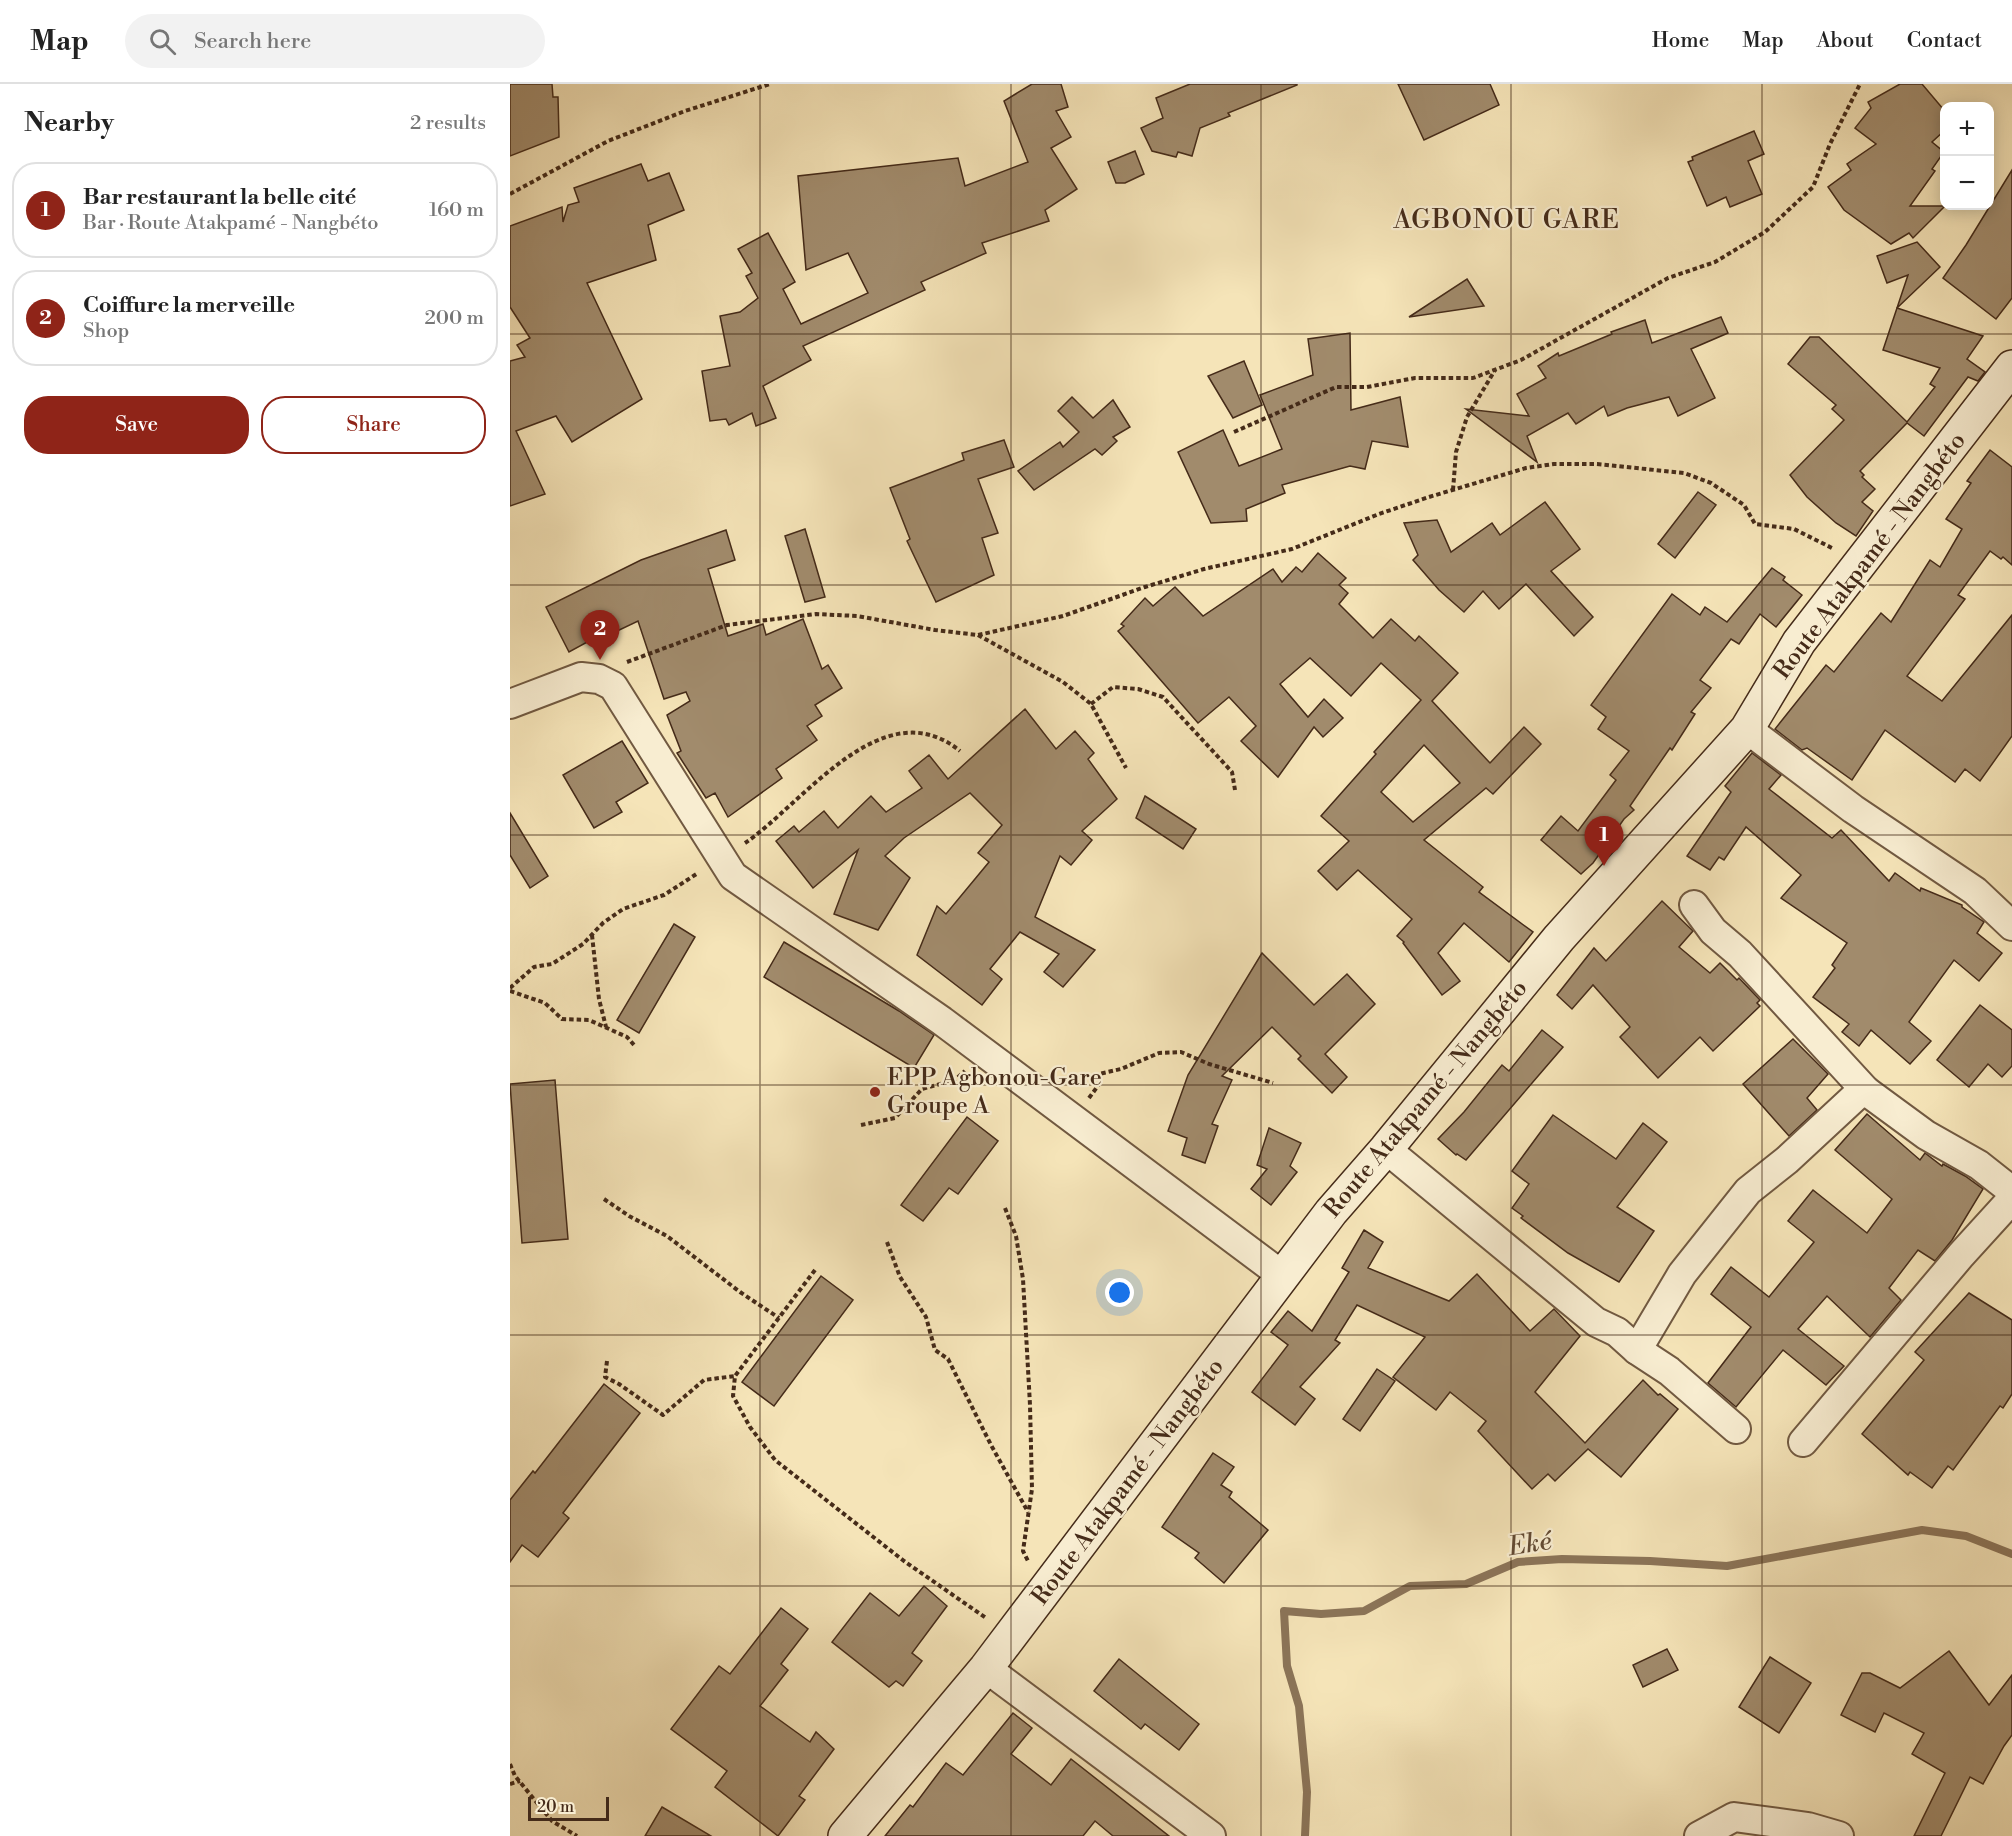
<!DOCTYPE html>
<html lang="en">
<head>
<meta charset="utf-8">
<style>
	:root { --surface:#fff; --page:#f2f2f2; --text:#222; --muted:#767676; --line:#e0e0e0; --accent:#8f2418 }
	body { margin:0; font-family:"Libre Bodoni",serif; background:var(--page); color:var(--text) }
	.controls { position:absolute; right:18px; top:18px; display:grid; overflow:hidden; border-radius:12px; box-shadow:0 3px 15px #0003 }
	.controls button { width:54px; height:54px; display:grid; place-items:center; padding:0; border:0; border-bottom:2px solid var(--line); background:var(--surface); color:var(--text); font:30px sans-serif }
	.scale { position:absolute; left:18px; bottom:15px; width:81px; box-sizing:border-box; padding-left:6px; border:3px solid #452b19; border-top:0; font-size:16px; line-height:21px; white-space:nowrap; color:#452b19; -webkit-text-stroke:4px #f8edd1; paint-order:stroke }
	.you { position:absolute; left:610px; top:1209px; width:21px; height:21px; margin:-15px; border:4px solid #fff; border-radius:50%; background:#1a73e8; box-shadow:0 0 0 9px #1a73e833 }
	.badge { display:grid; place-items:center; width:39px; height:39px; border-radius:50%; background:var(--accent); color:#fff; font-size:20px; font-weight:700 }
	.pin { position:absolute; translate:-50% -50px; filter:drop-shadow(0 2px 3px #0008) }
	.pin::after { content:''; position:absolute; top:32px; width:21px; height:18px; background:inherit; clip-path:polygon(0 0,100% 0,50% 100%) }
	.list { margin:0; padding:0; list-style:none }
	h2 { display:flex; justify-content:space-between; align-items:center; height:78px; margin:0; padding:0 24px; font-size:26px }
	h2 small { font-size:20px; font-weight:400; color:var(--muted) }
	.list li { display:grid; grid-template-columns:39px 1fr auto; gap:18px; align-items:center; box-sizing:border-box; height:96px; margin:0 12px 12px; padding:0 12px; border:2px solid var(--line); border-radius:24px }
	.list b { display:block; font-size:22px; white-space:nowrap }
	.list p { margin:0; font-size:20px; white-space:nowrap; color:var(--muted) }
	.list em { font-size:20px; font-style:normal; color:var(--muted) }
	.actions { display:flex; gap:12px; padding:18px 24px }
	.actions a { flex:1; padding:14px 0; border:2px solid var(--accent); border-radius:24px; text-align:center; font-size:21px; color:var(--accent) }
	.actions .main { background:var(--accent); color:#fff }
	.icon { flex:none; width:33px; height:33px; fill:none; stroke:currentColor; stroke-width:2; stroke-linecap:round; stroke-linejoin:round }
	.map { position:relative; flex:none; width:1502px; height:1752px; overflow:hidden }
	header { display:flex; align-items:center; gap:36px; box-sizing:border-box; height:84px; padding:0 30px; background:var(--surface); border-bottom:2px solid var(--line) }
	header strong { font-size:28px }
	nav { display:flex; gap:33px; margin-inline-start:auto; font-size:21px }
	.search { width:420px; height:54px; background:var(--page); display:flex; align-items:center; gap:15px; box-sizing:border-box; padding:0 21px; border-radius:33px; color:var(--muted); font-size:22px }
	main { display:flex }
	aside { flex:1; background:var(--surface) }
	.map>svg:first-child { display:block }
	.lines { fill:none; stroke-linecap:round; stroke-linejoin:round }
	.stream { stroke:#8b7458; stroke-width:8 }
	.building { fill:#a18b6c; stroke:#452b19; stroke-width:1.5; fill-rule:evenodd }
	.street-casing { stroke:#715941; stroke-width:32 }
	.secondary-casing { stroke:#452b19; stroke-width:36 }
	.path { stroke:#452b19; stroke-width:4; stroke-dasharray:4.5 3; stroke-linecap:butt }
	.street { stroke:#f8edd1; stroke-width:28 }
	.secondary { stroke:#f8edd1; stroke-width:33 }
	.grid { fill:none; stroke:#452b19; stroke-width:1.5; stroke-opacity:0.55 }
	.poi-dot { fill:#8f2418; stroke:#f8edd1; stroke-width:2 }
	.labels { text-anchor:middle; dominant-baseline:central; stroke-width:4.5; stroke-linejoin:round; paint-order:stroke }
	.street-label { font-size:24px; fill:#452b19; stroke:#f8edd1 }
	.poi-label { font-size:24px; fill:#452b19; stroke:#f8edd1; text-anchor:start }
	.neighbourhood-label { font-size:26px; letter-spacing:1.5px; fill:#452b19; stroke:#f8edd1 }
	.water-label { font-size:26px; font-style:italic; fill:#624a33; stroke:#f8edd1 }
</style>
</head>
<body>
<header>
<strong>Map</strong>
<div class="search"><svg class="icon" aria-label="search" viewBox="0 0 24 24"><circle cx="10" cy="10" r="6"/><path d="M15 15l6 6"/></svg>Search here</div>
<nav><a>Home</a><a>Map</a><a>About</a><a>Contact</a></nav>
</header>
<main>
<aside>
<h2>Nearby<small>2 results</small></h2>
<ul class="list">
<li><span class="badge">1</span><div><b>Bar restaurant la belle cité</b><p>Bar · Route Atakpamé - Nangbéto</p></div><em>160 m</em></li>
<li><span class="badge">2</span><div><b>Coiffure la merveille</b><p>Shop</p></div><em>200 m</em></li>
</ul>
<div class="actions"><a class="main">Save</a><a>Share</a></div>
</aside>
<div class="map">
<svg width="1502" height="1752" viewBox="0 0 1502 1752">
	<rect width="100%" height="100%" fill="#f5e4b8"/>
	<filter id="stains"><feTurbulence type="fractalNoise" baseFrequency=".00333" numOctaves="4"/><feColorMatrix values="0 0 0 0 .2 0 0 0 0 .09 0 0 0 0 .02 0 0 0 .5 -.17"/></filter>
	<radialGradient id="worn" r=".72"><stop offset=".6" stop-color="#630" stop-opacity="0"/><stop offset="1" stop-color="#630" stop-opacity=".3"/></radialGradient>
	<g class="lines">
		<path class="stream" d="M795,1752L797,1708L789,1622L777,1582L774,1527L811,1530L854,1527L900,1502L956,1500L1008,1478L1052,1475L1140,1477L1217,1482L1412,1446L1456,1452L1502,1470"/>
	</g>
	<g class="building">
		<path d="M0,0H42L43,13H48L49,53L0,72Z"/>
		<path d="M522,0H551L558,23L546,27L561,53L541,64L567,105L535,126L539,137L472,159L476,169L411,198L415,206L293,262L301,276L253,302L266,334L246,342L242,329L219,341L216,335L200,337L192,287L220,282L210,232L230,228L248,214L236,192L242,189L228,165L258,149L285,198L273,205L291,240L358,209L338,169L296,186L288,92L448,74L455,102L518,78L494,17Z"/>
		<path d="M680,0H787V1L718,29L720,32L690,44L682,72L668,68L666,73L642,67L631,44L653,34L646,14Z"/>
		<path d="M888,0H980L989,21L914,56Z"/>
		<path d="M1390,0H1412L1434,26V47L1422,58L1434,68L1422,85L1425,87L1400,122H1435L1403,154L1399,149L1381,160L1334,126L1318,103L1341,86L1337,80L1366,60L1345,44L1361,24L1358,18Z"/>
		<path d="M1244,47L1254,70L1238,77L1252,110L1220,123L1216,113L1197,122L1178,78L1183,76L1182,73Z"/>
		<path d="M625,67L634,90L615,99H606L598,78Z"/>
		<path d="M131,80L138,97L159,89L174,126L138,141L146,176L77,199L132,315L62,358L46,332L6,347L35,410L0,422V277L15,273L7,261L20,254L0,223V142L52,123L53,138L58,121L69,118L64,104Z"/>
		<path d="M1502,86V214L1486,235L1433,194L1456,161Z"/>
		<path d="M1407,158L1430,183L1387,224L1398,191L1377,199L1367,172Z"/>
		<path d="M957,195L974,222L899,233Z"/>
		<path d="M1387,224L1473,252L1457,275L1475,288L1468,297L1458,293L1414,352L1397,339L1350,387L1354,391L1352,393L1365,405L1352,418L1363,427L1346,452L1326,439L1297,413L1280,391L1334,336L1322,325L1326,321L1278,280L1300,253H1309L1397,338L1425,303L1420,300L1430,284L1373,266Z"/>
		<path d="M1211,233L1218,249L1181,265L1205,314L1168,332L1159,313L1117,324L1098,332L1094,322L1066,340L1058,329L1017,352L1027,378L956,325L1019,332L1007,310L1036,294L1028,282L1048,269L1049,272L1102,250L1101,248L1135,236L1142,259Z"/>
		<path d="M840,249L841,326L890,313L898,363L862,357L855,385L840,382L772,401L775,409L736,425L737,437L701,439L668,368L713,346L729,382L772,365L750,311L803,291L798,255Z"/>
		<path d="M734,277L752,321L723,334L698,292Z"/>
		<path d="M562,313L583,334L603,316L620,343L603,353L607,357L592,371L585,365L524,406L508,387L550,358L553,363L569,348L548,327Z"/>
		<path d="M494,356L504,383L468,395L488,449L472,454L484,491L426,518L397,457L400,455L380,404L454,376L452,369Z"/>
		<path d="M1480,366L1502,383V481L1493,473L1491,475L1480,467L1448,511L1455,515L1397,592L1432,617L1502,531V652L1470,697L1455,685L1445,698L1375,646L1342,696L1297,664L1292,666L1265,645L1316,581L1324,588L1371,529L1381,538L1420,476L1430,483L1452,445L1436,435L1461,399L1457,397Z"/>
		<path d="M1188,408L1206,421L1165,474L1148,460Z"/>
		<path d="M1035,418L1070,465L1041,487L1083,533L1064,552L1016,500L989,525L973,507L954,528L929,506L903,476L908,471L894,439L927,436L941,468L982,439L990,451Z"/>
		<path d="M295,445L315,513L295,518L275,452Z"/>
		<path d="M216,446L225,476L198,485L218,552L253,540L256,551L293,535L312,585L318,581L332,604L305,621L312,632L297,642L307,656L266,685L272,694L218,733L205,709L196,714L167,669L171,667L157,631L180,617L176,608L154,615L128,537L103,549L101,545L59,568L36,523L131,476Z"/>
		<path d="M808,469L836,494L829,501L838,509L829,520L863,554L881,535L905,557L909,552L948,589L922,617L980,679L1014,643L1031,660L983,710L976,704L914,756L973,803L969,808L1023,848L999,878L954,839L928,869L950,897L932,911L893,859L894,858L887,852L902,835L848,786L827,806L808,787L839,757L811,732L866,670L864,668L911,616L871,579L841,612L800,574L770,600L798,633L814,615L833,634L813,653L804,643L768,693L731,657L746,642L719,613L688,639L608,547L614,542L611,540L635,514L643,522L665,503L693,532L763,485L772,498L786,483L792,488ZM914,661L950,699L903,738L871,708Z"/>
		<path d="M1262,484L1275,493L1273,496L1292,511L1266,543L1250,530L1229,560L1221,555L1190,596L1201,604L1181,628L1185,630L1162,666L1160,664L1120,722L1124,726L1114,735L1083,779L1071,790L1031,756L1051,732L1068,747L1106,696L1100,691L1119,667L1088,645L1096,633L1081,621L1162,510L1190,531L1195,523L1217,538Z"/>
		<path d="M515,625L546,665L565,647L584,669L578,675L607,715L572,747L582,756L561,781L550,772L525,833L585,866L553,903L534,888L549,870L510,848L480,885L492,895L472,921L407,871L427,822L436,830L479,778L468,769L492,741L460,709L394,754L375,772L400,794L368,846L324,830L348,766L303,804L266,757L284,742L289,748L314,727L328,744L361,712L376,728L412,704L399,687L419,671L438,695Z"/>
		<path d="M112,657L138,699L106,718L112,728L84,744L53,691Z"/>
		<path d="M1242,669L1271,691L1259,705L1322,754L1331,746L1379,797L1385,789L1410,807L1411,804L1452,821V823L1474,838L1467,849L1492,869L1469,897L1444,876L1399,938L1421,957L1400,980L1361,946L1349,962L1332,948L1339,940L1303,913L1325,884L1322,881L1337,859L1271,814L1291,791L1236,743L1214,776L1209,773L1200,786L1177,772L1221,708L1215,702Z"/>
		<path d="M635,712L686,745L673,765L626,734Z"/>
		<path d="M0,729L38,792L20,804L0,771Z"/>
		<path d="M1152,817L1183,847L1169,863L1200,889L1210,879L1227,896L1229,894L1250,916L1247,919L1250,922L1203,967L1190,953L1148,994L1110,953L1120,943L1083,901L1062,925L1047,911L1084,864L1096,877Z"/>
		<path d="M164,840L185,853L129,949L107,936Z"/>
		<path d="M274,858L389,927L424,951L404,984L254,893Z"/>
		<path d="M752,869L804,921L837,890L865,920L815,970L837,993L822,1009L788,975L791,972L762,943L712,992L722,996L702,1040L708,1042L695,1079L672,1071L677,1054L658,1047L678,991Z"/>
		<path d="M1470,921L1502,946V982L1492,993L1478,980L1459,1003L1427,976Z"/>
		<path d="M1032,946L1053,963L956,1076L947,1070L946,1071L928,1055L954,1028L992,981L999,987Z"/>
		<path d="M1283,955L1318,990L1297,1014L1307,1026L1279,1052L1233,1000Z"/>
		<path d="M45,996L58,1155L12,1159L0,1000Z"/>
		<path d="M1357,1030L1410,1076L1415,1069L1432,1082L1433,1080L1455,1092L1473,1105L1442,1156L1425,1177L1408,1166L1379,1204L1391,1216L1360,1253L1317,1212L1288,1245L1334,1282L1316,1301L1273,1266L1226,1323L1198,1299L1241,1243L1201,1210L1221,1183L1259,1213L1304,1158L1278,1137L1303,1106L1357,1149L1382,1115L1325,1066Z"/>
		<path d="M1043,1031L1106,1075L1133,1039L1157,1058L1107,1123L1144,1147L1109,1198L1058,1169L1011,1134L1013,1132L1002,1124L1019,1100L1002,1087Z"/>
		<path d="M457,1033L488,1057L448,1110L439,1104L413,1137L391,1121Z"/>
		<path d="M759,1044L791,1059L780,1082L787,1088L761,1121L741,1105L757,1085L747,1081Z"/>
		<path d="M854,1146L873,1158L858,1184L939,1217L967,1190L1020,1247L1044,1225L1070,1252L1025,1308L1075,1359L1133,1296L1148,1311L1150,1310L1168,1325L1111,1393L1078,1365L1045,1397L1038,1390L1022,1405L968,1347L976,1337L940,1308L926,1326L883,1293L915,1253L847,1221L825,1256L830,1259L790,1303L805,1315L785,1341L742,1308L778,1261L761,1248L778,1227L802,1247L839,1188L832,1184Z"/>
		<path d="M311,1192L343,1216L264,1322L232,1298Z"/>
		<path d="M1459,1209L1502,1236V1310L1493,1324L1490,1322L1443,1386L1438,1382L1422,1404L1400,1388L1398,1391L1352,1350L1414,1276L1405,1268Z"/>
		<path d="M867,1285L885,1297L850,1347L833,1335Z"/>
		<path d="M94,1300L130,1329L53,1429L59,1434L28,1473L12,1461L0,1478V1416L23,1387L25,1389Z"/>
		<path d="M703,1369L724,1383L711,1401L722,1408L719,1413L758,1446L714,1499L685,1474L689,1469L652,1443Z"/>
		<path d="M414,1502L437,1522L402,1569L412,1577L393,1602L386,1597L379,1603L322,1558L360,1509L389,1532Z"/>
		<path d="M271,1524L298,1545L271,1580L278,1586L250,1622L300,1658L306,1648L324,1665L289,1712L295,1716L268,1752L205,1703L217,1687L161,1645L209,1582L220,1590Z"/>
		<path d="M1157,1565L1168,1586L1133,1603L1123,1581Z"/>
		<path d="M1439,1567L1479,1621L1502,1591V1651L1494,1662L1473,1700L1460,1693L1431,1752H1404L1435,1689L1402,1670L1414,1649L1374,1629L1365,1648L1331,1631L1352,1589H1360L1390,1604Z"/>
		<path d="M1260,1573L1301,1599L1269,1649L1229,1623Z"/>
		<path d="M609,1575L689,1640L669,1666L635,1640L631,1645L584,1607Z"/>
		<path d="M503,1629L522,1644L501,1670L541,1701L561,1675L659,1752H603L585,1737L573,1752H375L400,1721L403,1723L436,1679L453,1691Z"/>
		<path d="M152,1723L201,1752H135Z"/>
	</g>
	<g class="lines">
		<g class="street-casing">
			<g id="street">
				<path d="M0,620L71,593L89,595L103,602L223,792L432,937L773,1192"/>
				<path d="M1237,645L1343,725L1465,807L1502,842"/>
				<path d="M1184,821L1203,847L1230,870L1356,1007L1416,1051L1469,1081L1502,1107"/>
				<path d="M876,1065L1086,1238L1107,1248L1127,1266L1159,1287L1226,1345"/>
				<path d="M1127,1266L1172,1190L1238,1107L1277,1076L1346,1012L1356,1007"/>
				<path d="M1293,1358L1451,1171L1502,1115"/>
				<path d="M476,1584L701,1752"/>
				<path d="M1189,1752L1224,1733L1298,1743L1329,1752"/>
			</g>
		</g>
		<g class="secondary-casing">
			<path id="secondary" d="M335,1752L476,1584L821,1128L876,1065L1049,854L1237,645L1289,558L1502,283"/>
		</g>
		<g class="path">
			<path d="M0,110L98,57L175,27L260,0"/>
			<path d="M724,348L826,303H857L905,294H963L1011,276L1158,194L1205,178L1255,148L1303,103L1320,60L1350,0"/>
			<path d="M943,406L946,368L957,333L985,286"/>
			<path d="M468,551L553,598L581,620L616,684"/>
			<path d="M117,578L217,541L306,530L347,532L425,546L468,551L553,532L635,503L694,485L782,465L869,430L919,413L1016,384L1044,380H1087L1174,389L1201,399L1234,421L1245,440L1284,445L1324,465"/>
			<path d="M581,620L603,603L628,605L653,613L722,688L725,706"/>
			<path d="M235,759C293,720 373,604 450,667"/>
			<path d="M82,851L89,915L96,943"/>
			<path d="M0,904L24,883L42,880L73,860L93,839L113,825L154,811L188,789"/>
			<path d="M0,907L35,919L52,935L79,936L117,953L124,961"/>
			<path d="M579,1014L590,999L589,990L611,985L649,969L671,968L699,980L763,999"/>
			<path d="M351,1041L385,1034L412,1005L445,996L455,987"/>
			<path d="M94,1115L119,1132L157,1152L230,1208L269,1234"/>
			<path d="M495,1124L506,1152L513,1195L520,1321L522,1405L513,1467L519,1479"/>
			<path d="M377,1158L390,1193L416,1233L425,1266L438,1275L481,1361L518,1428"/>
			<path d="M305,1186L225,1292L223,1312L240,1343L265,1376L394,1477L476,1534"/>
			<path d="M97,1277L95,1293L109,1300L153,1331L194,1296L225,1292"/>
			<path d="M0,1680L5,1692L42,1737L67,1752"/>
			<path d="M0,1700L10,1697"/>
		</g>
		<use href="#street" class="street"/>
		<use href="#secondary" class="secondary"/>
	</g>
	<path class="grid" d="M250,0V1752M501,0V1752M751,0V1752M1001,0V1752M1252,0V1752M0,250H1502M0,501H1502M0,751H1502M0,1001H1502M0,1251H1502M0,1502H1502"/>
	<circle class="poi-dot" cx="365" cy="1008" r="6"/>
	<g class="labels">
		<g class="street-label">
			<text transform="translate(1360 472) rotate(-53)">Route Atakpamé - Nangbéto</text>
			<text transform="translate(916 1015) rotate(-50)">Route Atakpamé - Nangbéto</text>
			<text transform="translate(618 1398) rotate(-53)">Route Atakpamé - Nangbéto</text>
		</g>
		<g class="poi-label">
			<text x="377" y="994">EPP Agbonou-Gare<tspan x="377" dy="28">Groupe A</tspan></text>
		</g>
		<g class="neighbourhood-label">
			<text x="997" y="136">AGBONOU GARE</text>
		</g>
		<g class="water-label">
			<text transform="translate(1020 1460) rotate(-9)">Eké</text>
		</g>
	</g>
	<rect width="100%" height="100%" filter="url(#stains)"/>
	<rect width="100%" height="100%" fill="url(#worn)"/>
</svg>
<div class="controls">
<button>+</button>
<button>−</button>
</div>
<div class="scale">20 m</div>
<div class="you"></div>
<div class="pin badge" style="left:1094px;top:782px">1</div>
<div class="pin badge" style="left:90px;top:576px">2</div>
</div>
</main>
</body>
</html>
